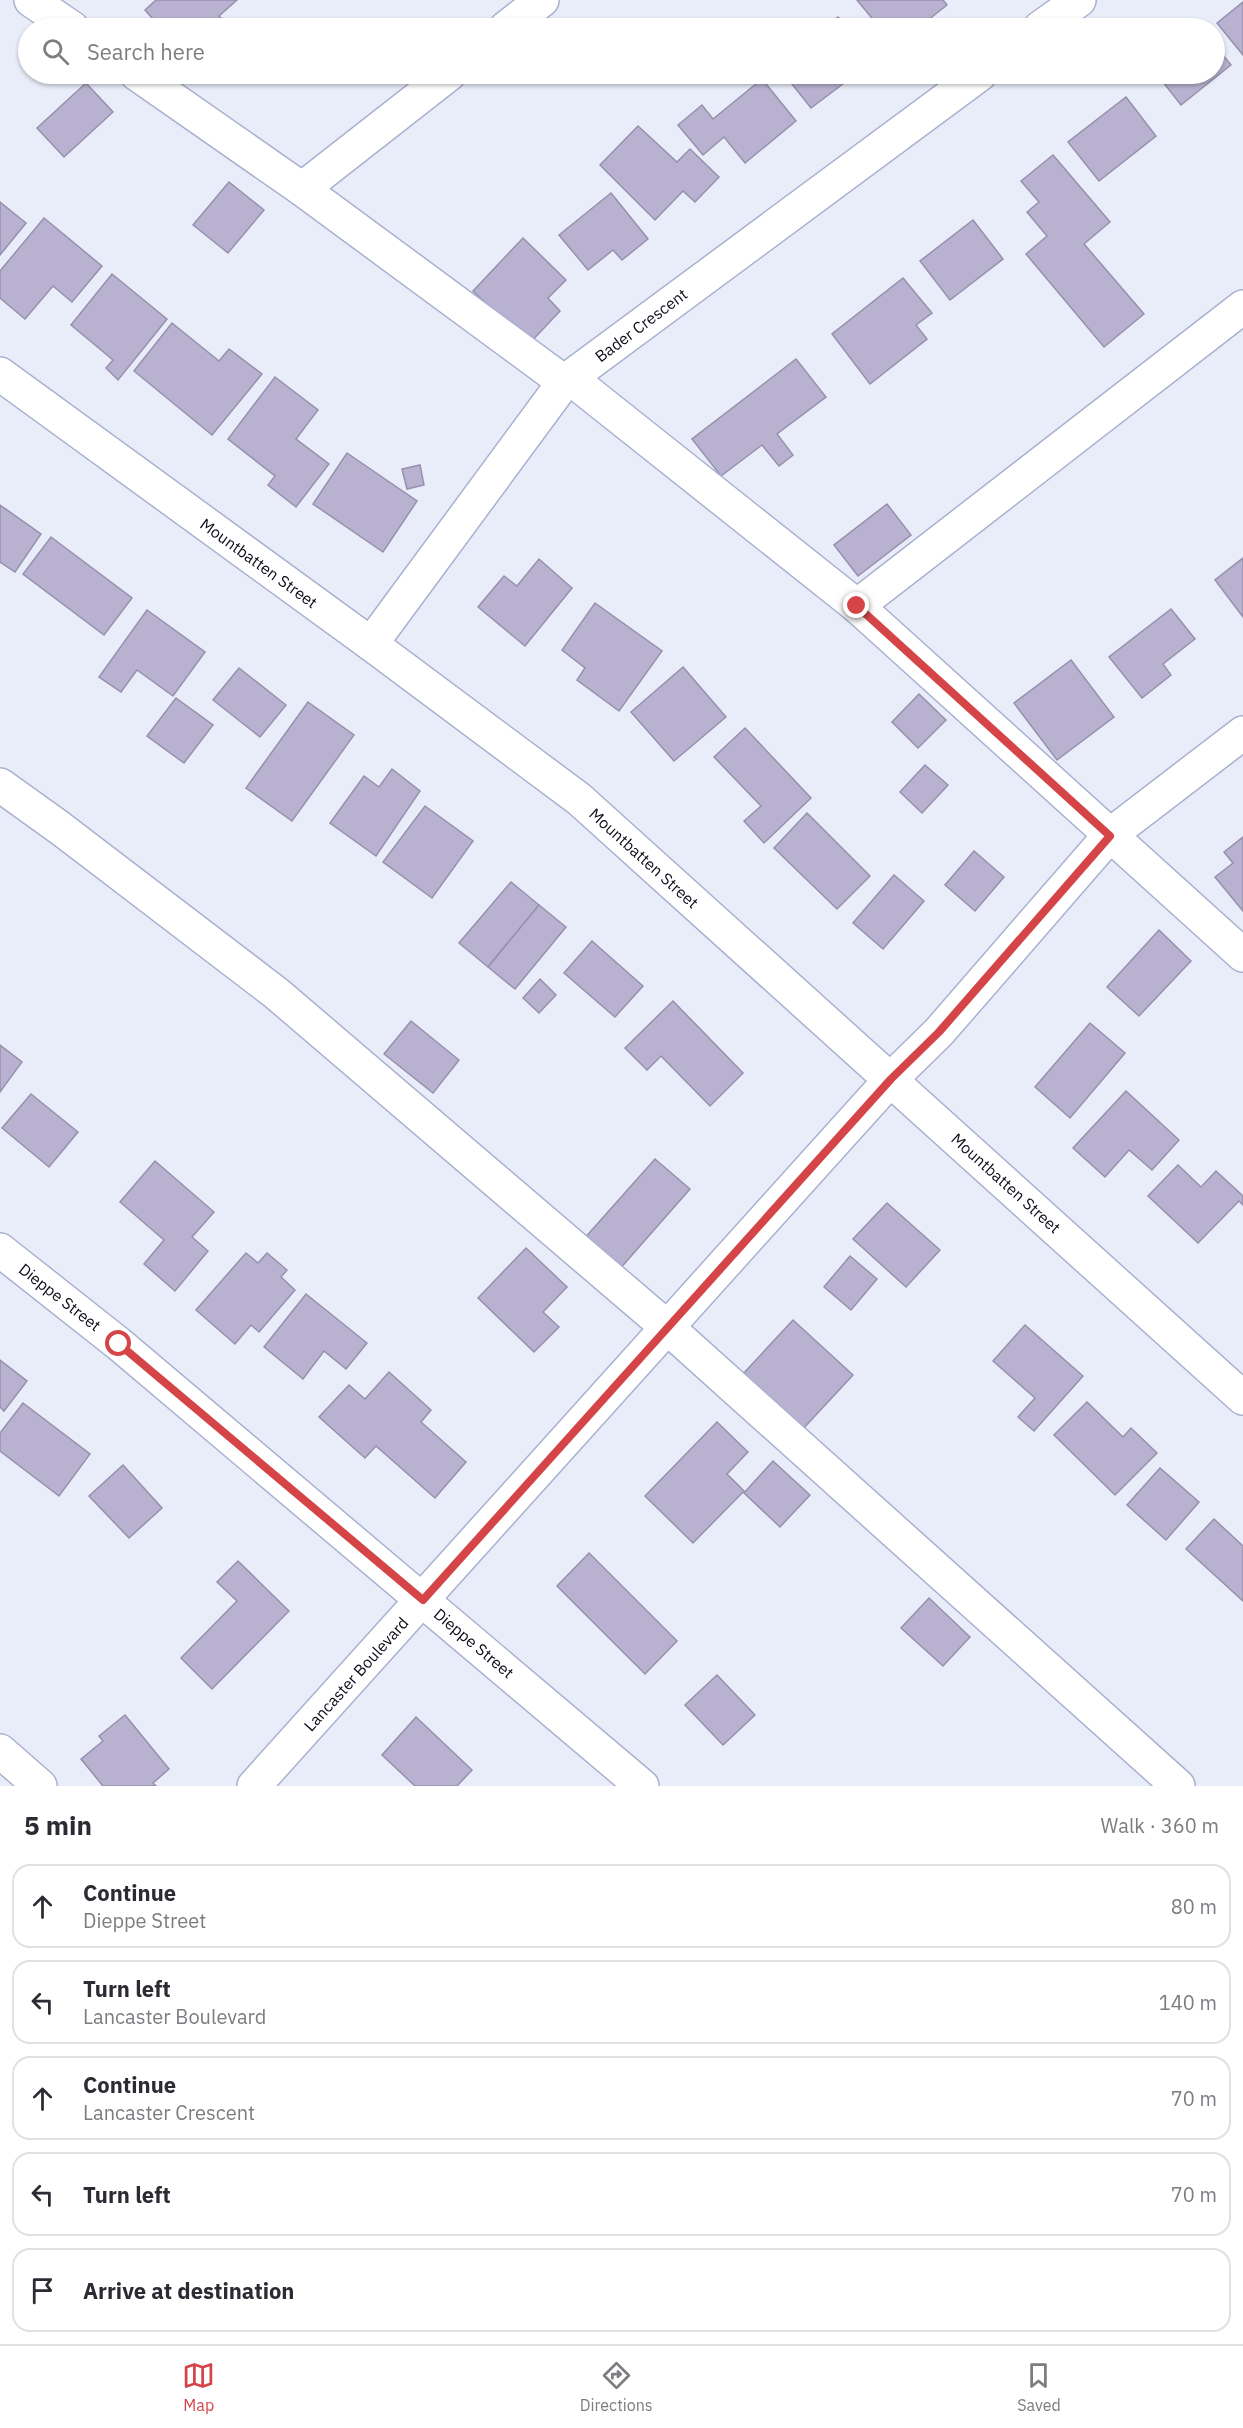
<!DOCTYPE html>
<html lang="en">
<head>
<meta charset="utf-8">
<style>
	:root { --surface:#fff; --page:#f2f2f3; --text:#2b2b33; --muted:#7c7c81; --line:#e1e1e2; --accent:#d54548 }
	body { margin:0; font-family:"IBM Plex Sans",sans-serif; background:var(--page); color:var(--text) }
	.stop { position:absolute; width:18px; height:18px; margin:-14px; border:4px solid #d54548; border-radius:50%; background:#fff }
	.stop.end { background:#d54548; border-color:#fff; box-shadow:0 2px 6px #0008 }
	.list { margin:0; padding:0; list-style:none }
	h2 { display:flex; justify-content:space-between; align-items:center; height:78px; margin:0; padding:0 24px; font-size:26px }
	h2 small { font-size:20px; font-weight:400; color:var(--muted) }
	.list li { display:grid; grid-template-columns:39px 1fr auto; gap:18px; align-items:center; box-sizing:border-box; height:84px; margin:0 12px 12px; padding:0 12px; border:2px solid var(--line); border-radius:18px }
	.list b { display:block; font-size:22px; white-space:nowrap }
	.list p { margin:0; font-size:20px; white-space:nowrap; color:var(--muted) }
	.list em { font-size:20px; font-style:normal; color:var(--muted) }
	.icon { flex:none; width:33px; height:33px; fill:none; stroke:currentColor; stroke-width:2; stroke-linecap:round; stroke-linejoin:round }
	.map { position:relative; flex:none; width:1243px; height:1786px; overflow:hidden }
	.search { position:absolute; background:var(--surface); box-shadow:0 2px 4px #0004; left:18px; right:18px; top:18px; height:66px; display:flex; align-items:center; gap:15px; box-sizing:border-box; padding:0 21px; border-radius:33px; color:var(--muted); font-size:22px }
	.sheet { height:558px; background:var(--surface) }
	nav { display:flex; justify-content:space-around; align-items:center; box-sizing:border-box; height:84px; border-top:2px solid var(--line); background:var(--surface); font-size:16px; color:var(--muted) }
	nav a { display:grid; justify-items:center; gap:3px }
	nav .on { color:var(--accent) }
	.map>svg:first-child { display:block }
	.building { fill:#b8b1d0; stroke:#9790ad; stroke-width:1.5 }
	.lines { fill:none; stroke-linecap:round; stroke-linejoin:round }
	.minor-casing { stroke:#a9b1cf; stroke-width:36 }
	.minor { stroke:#fff; stroke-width:33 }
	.route { stroke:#d54548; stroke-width:8 }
	.labels { text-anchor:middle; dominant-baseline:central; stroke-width:4.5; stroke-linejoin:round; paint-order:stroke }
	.street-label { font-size:16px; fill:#0b0e18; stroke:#fff }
</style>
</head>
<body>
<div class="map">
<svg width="1243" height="1786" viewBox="0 0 1243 1786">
	<rect width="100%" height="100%" fill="#e9edf9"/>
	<g class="building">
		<path d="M156,0H237L219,16L231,28H161L145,10Z"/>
		<path d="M857,0H943L947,5L918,28H880Z"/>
		<path d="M1243,2V55L1217,23Z"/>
		<path d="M838,17L847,28H824Z"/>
		<path d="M1214,44L1231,65L1181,105L1159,77L1164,74H1214Z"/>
		<path d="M784,74H856L811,108Z"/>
		<path d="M762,79L796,121L745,163L724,137L703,155L678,125L702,105L713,119Z"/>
		<path d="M86,83L113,112L64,157L37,128Z"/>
		<path d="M1126,97L1156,136L1099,181L1068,142Z"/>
		<path d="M638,126L677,162L690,149L719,177L695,202L683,191L655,220L600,165Z"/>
		<path d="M1053,155L1110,222L1084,244L1144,314L1104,347L1026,254L1047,236L1027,212L1039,202L1021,181Z"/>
		<path d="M229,182L264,210L228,253L193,225Z"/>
		<path d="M611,193L648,239L622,260L613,250L588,270L559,235Z"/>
		<path d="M0,202L26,223L0,255Z"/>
		<path d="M44,218L102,266L72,302L53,286L25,319L0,298V271Z"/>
		<path d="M973,220L1003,259L950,300L920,261Z"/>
		<path d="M523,238L566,280L548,298L560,311L529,344L473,291Z"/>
		<path d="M112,274L167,319L118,380L106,368L113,360L71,325Z"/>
		<path d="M903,278L932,313L916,325L927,339L870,384L832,334Z"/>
		<path d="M172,323L219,361L229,349L262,374L212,435L134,371Z"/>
		<path d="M796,359L826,397L777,434L793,455L779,466L762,445L721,476L692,439Z"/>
		<path d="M275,377L318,410L296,439L329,464L296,507L268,485L275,476L228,439Z"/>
		<path d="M347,453L417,501L383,552L313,504Z"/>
		<path d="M420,465L424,485L407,489L402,469Z"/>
		<path d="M887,504L911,535L858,576L834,545Z"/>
		<path d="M0,505L41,534L15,572L0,562Z"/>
		<path d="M51,537L132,598L104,635L23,574Z"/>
		<path d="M1243,558V617L1215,580Z"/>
		<path d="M539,559L572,588L525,646L478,607L504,576L517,586Z"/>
		<path d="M595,603L662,651L619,711L577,680L585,668L562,650Z"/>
		<path d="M1171,609L1195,639L1163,664L1171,675L1142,698L1109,657Z"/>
		<path d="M147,610L205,652L173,696L137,670L121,692L99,677Z"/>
		<path d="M1071,660L1114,717L1057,760L1014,703Z"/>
		<path d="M683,667L726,717L674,761L631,712Z"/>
		<path d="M239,668L286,705L260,737L213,700Z"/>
		<path d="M919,694L946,720L918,748L892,722Z"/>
		<path d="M176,698L213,725L184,763L147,736Z"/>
		<path d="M308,702L354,735L292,821L246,788Z"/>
		<path d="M745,728L811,798L764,843L744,821L761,806L714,757Z"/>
		<path d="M925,765L948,785L922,813L900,792Z"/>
		<path d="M392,769L420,791L376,856L330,823L364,776L379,787Z"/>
		<path d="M425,806L473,841L432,898L383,862Z"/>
		<path d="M807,813L870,876L837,909L774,848Z"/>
		<path d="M1243,837V911L1215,877L1233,863L1224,852Z"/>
		<path d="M974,851L1004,877L975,911L945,885Z"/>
		<path d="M894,875L924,901L883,949L853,923Z"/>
		<path d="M511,882L539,905L488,967L459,943Z"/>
		<path d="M539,905L566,927L515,989L488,967Z"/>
		<path d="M1159,930L1191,961L1139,1016L1107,987Z"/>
		<path d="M592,941L643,986L615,1017L564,973Z"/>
		<path d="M540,979L556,995L539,1013L523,998Z"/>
		<path d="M673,1001L743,1073L710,1106L661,1056L647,1070L625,1048Z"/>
		<path d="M411,1021L459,1060L433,1093L384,1054Z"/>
		<path d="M1090,1023L1125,1053L1070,1118L1035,1087Z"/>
		<path d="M0,1045L22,1062L0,1092Z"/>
		<path d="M1126,1091L1179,1140L1152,1170L1129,1150L1105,1177L1073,1148Z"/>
		<path d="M31,1094L78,1132L49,1167L2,1128Z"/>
		<path d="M655,1159L690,1189L618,1271L583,1240Z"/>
		<path d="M155,1161L214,1212L192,1237L208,1251L175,1291L144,1264L164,1240L120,1202Z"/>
		<path d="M1178,1165L1201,1187L1216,1171L1243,1196V1205L1239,1201L1198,1243L1148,1196Z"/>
		<path d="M887,1203L940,1250L906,1287L853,1239Z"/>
		<path d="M526,1248L567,1287L543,1312L559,1327L534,1352L478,1298Z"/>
		<path d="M246,1253L258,1263L267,1253L287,1270L281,1277L295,1290L259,1332L251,1325L235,1344L196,1310Z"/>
		<path d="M850,1256L877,1279L851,1310L824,1287Z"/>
		<path d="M306,1294L367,1343L346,1369L324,1351L303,1379L264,1347Z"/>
		<path d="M793,1320L853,1375L802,1430L742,1375Z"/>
		<path d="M1025,1325L1083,1376L1034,1431L1018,1417L1035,1398L993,1361Z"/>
		<path d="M0,1360L27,1381L4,1411L0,1407Z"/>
		<path d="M389,1372L431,1410L421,1422L466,1462L435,1498L376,1446L365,1458L319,1417L349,1385L365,1399Z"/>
		<path d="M1087,1402L1123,1437L1131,1428L1157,1453L1115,1495L1054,1435Z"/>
		<path d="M23,1403L90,1454L59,1496L0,1451V1433Z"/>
		<path d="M717,1422L748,1452L727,1474L744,1491L693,1543L645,1496Z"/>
		<path d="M773,1461L810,1495L780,1527L744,1493Z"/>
		<path d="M123,1465L162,1508L129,1538L89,1496Z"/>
		<path d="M1160,1468L1199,1502L1166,1540L1127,1505Z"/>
		<path d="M1214,1519L1243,1546V1601L1186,1549Z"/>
		<path d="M589,1553L677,1641L645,1674L557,1586Z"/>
		<path d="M238,1561L289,1611L212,1689L181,1658L237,1601L217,1582Z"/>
		<path d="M929,1598L970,1637L943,1666L901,1628Z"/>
		<path d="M717,1675L755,1715L723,1745L685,1705Z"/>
		<path d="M125,1715L169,1769L153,1783L156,1786H103L81,1759L103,1741L99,1736Z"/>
		<path d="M416,1717L472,1770L457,1786H415L382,1755Z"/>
	</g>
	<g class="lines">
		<g class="minor-casing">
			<g id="minor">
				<path d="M31,0L72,28"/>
				<path d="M506,28L542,0"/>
				<path d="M1040,28L1079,0"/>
				<path d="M137,74L302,189L564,382"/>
				<path d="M302,189L449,74"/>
				<path d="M0,374L371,644L579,799L1243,1398"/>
				<path d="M570,378L857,606L1243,955"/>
				<path d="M857,606L1243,307"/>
				<path d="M371,644L564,382L980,74"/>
				<path d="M0,785L60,828L276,993L668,1328L1178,1786"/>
				<path d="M0,1250L119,1344L642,1786"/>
				<path d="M0,1751L40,1786"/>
				<path d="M254,1786L891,1079L939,1032L1110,835L1243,733"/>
			</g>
		</g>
		<use href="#minor" class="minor"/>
	</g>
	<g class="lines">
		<path class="route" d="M119,1344L423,1600L891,1079L939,1032L1110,836L857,606"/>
	</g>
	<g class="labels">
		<g class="street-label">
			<text transform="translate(641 325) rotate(-37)">Bader Crescent</text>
			<text transform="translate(259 563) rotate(36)">Mountbatten Street</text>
			<text transform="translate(644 858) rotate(42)">Mountbatten Street</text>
			<text transform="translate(1006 1183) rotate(42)">Mountbatten Street</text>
			<text transform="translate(60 1297) rotate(38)">Dieppe Street</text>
			<text transform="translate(474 1643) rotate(40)">Dieppe Street</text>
			<text transform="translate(356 1674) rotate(-48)">Lancaster Boulevard</text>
		</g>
	</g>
</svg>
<div class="stop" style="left:119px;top:1344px"></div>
<div class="stop end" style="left:857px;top:606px"></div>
<div class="search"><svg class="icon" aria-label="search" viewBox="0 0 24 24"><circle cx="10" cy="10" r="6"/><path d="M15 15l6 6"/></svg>Search here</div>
</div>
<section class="sheet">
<h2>5 min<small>Walk · 360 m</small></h2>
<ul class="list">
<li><svg class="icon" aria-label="ahead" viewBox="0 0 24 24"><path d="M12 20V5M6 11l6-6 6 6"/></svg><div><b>Continue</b><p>Dieppe Street</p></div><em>80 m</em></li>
<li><svg class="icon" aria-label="left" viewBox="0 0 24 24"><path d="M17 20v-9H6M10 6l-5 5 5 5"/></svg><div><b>Turn left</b><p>Lancaster Boulevard</p></div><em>140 m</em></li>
<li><svg class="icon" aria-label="ahead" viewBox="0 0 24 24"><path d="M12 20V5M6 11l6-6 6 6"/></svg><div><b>Continue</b><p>Lancaster Crescent</p></div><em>70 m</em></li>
<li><svg class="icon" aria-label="left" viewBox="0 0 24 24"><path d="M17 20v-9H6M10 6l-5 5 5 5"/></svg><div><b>Turn left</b></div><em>70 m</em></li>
<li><svg class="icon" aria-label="arrive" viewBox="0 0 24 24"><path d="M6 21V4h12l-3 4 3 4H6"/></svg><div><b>Arrive at destination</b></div></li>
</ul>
</section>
<nav>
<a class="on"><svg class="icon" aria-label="map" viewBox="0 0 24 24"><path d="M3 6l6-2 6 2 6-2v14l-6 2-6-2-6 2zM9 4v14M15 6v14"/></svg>Map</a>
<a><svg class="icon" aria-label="directions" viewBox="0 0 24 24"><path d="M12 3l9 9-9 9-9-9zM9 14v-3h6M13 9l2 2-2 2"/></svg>Directions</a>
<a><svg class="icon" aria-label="saved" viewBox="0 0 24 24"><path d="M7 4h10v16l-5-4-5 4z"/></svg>Saved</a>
</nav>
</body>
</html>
